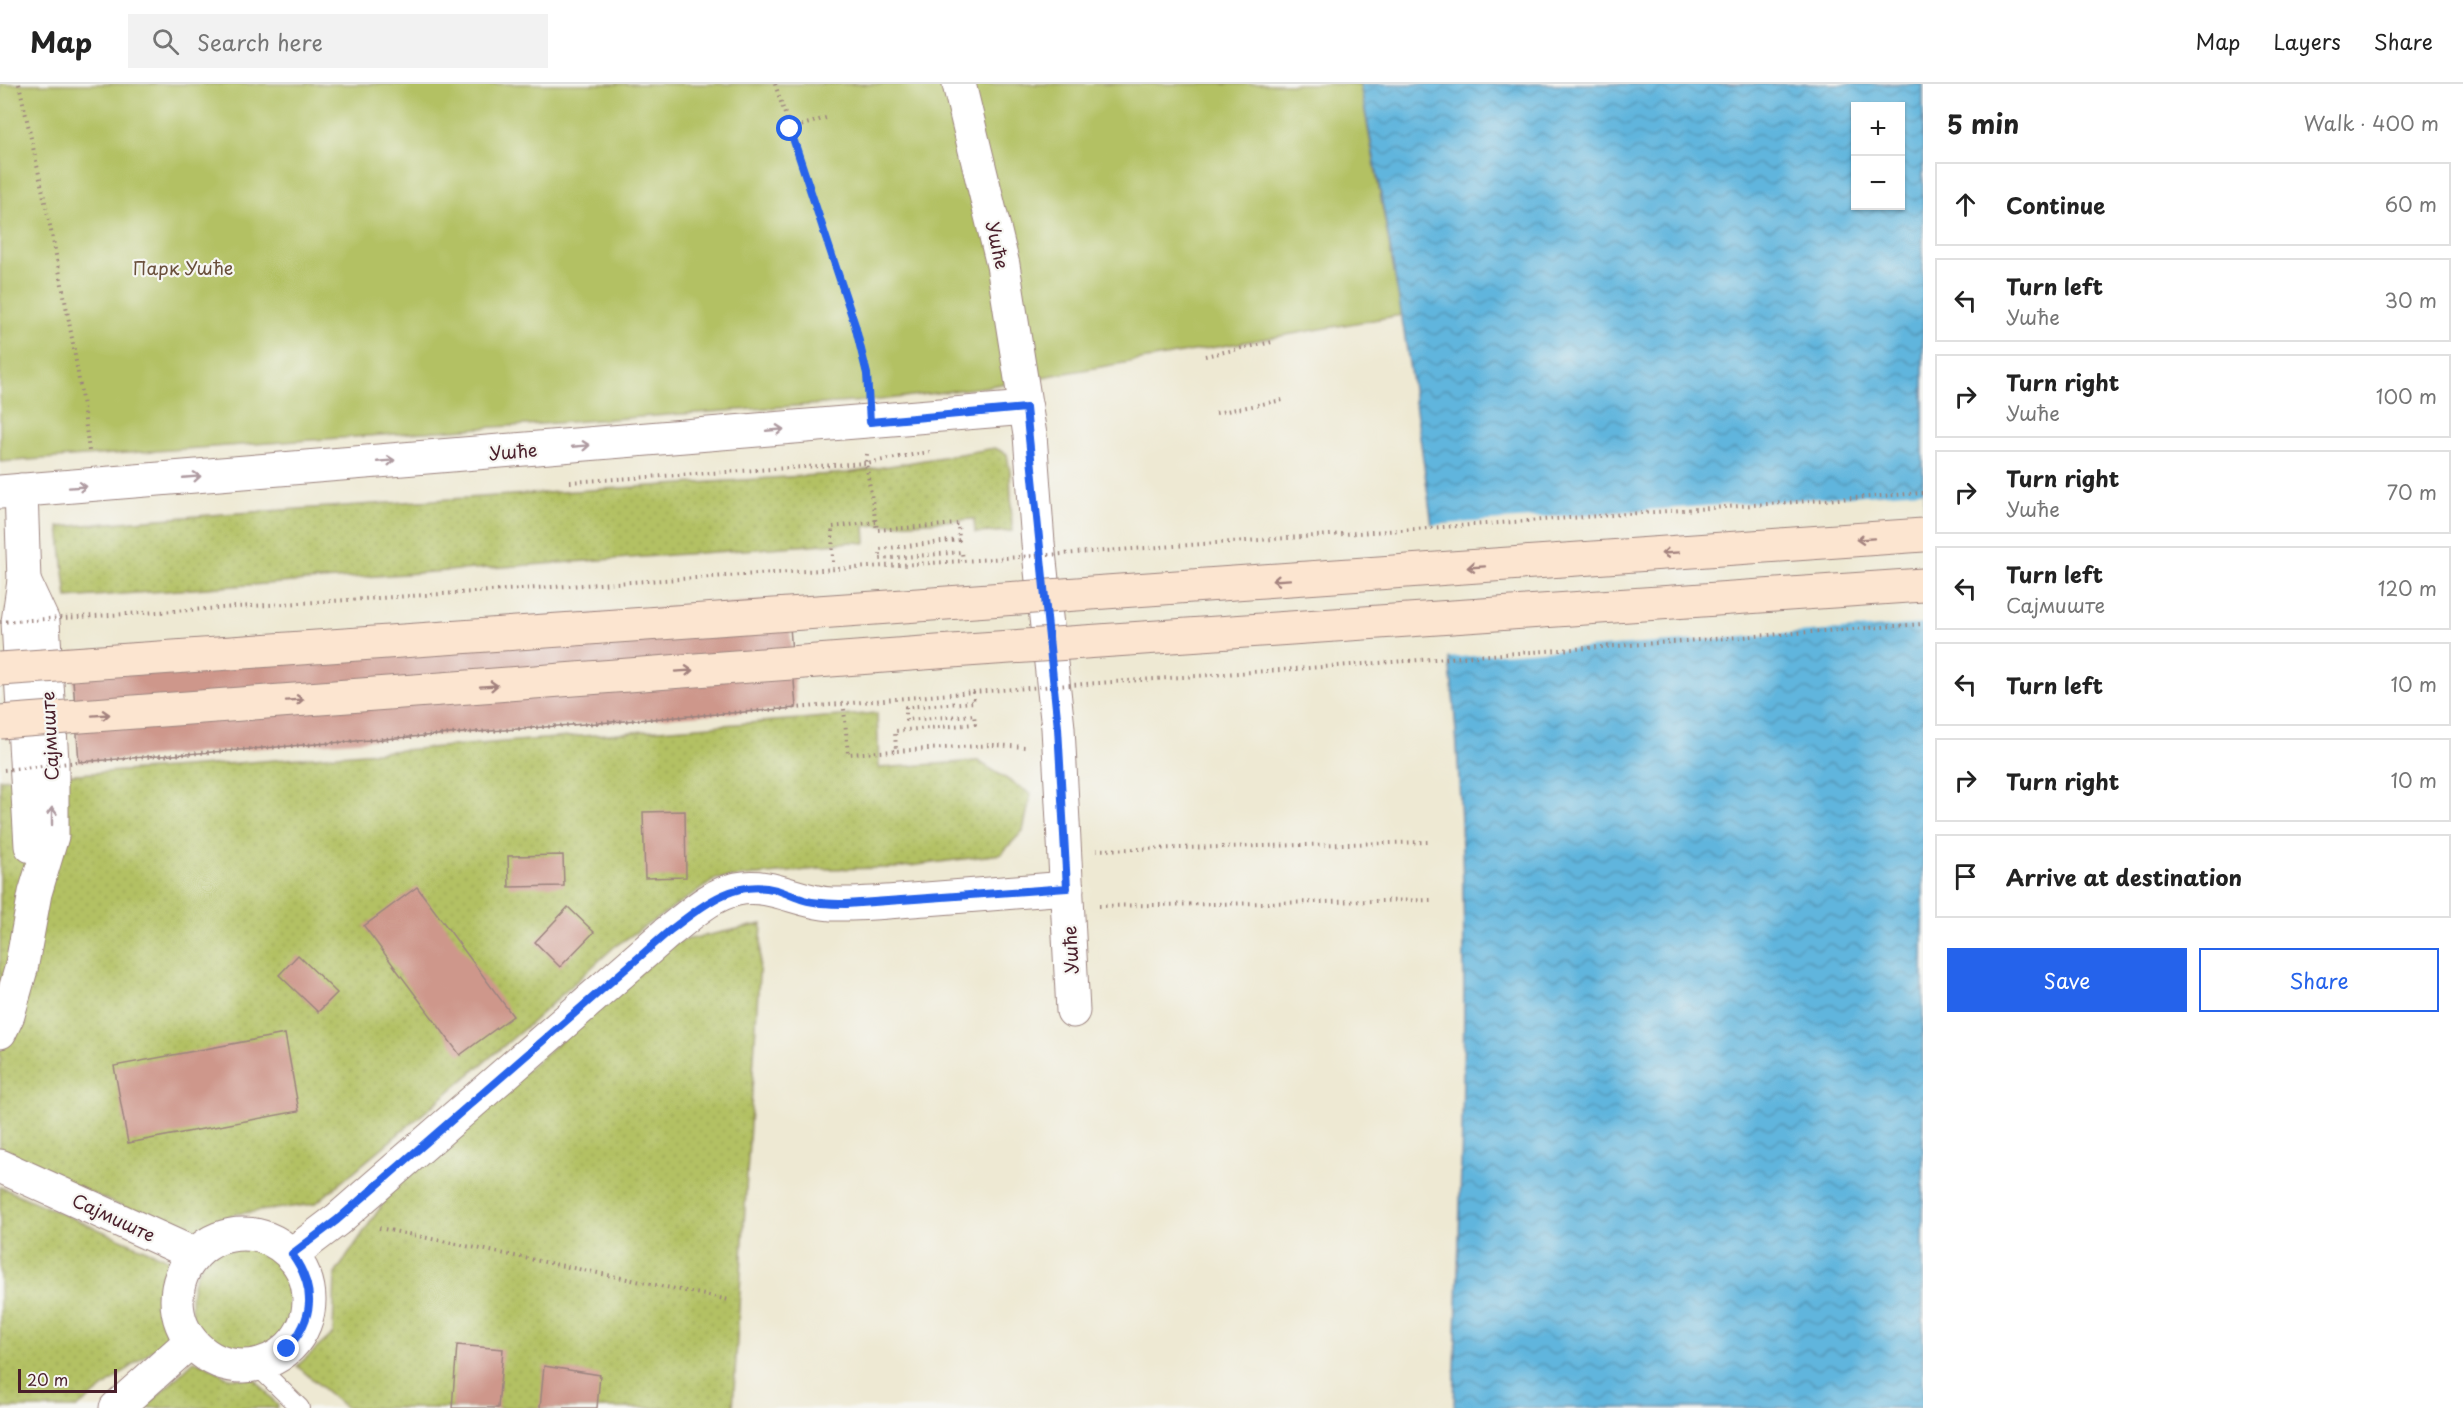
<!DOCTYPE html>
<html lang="en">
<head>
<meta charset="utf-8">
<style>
	:root { --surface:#fff; --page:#f2f2f2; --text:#222; --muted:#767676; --line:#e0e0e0; --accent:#2563eb }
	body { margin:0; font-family:"Playpen Sans",sans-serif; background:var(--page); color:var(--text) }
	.controls { position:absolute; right:18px; top:18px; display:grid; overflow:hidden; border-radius:0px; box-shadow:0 2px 4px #0004 }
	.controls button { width:54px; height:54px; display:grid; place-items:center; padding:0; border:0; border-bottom:2px solid var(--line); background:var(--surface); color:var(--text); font:30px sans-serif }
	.scale { position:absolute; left:18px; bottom:15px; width:99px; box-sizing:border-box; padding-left:6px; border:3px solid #4a1f2b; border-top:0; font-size:16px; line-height:21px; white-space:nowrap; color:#4a1f2b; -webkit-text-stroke:4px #f6f6f2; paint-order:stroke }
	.stop { position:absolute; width:18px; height:18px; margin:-14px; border:4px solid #2563eb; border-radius:50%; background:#fff }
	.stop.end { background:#2563eb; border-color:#fff; box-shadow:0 2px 6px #0008 }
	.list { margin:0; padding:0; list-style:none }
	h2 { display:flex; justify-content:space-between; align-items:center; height:78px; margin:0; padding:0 24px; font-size:26px }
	h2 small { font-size:20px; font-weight:400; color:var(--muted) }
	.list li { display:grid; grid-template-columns:39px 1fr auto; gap:18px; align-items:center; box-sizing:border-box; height:84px; margin:0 12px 12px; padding:0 12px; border:2px solid var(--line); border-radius:0px }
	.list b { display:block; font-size:22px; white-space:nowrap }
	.list p { margin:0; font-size:20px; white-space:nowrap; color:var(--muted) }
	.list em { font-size:20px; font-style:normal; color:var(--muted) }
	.actions { display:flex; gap:12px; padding:18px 24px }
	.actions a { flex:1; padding:14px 0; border:2px solid var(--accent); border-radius:0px; text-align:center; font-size:21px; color:var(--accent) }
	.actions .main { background:var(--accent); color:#fff }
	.icon { flex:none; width:33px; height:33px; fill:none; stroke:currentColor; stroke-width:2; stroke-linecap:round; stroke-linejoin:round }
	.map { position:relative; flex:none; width:1923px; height:1324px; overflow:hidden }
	header { display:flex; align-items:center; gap:36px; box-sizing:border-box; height:84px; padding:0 30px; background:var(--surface); border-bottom:2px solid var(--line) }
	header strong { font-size:28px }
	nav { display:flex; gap:33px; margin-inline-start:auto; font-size:21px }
	.search { width:420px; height:54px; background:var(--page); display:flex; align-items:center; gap:15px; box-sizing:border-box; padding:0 21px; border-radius:0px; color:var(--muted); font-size:22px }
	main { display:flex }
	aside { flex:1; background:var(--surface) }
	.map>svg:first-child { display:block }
	.grass { fill:url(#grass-dots); stroke:#7e7047; stroke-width:1.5 }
	.green { fill:#b3c163; stroke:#7e7047; stroke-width:1.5 }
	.water { fill:url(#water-waves); stroke:#566a84; stroke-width:1.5; fill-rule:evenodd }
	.pier { fill:#eee9d3 }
	.building { fill:#ce978b }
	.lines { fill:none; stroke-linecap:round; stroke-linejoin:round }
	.service-casing { stroke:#9c847f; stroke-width:20 }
	.minor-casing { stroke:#9c847f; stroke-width:35 }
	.path { stroke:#9c847f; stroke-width:4; stroke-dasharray:1.5 4.5; stroke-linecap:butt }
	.service { stroke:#fff; stroke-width:18 }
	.minor { stroke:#fff; stroke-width:33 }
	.secondary-bridge-casing { stroke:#9c847f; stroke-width:35; stroke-linecap:butt }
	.path-bridge { stroke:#9c847f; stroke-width:4; stroke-dasharray:1.5 4.5; stroke-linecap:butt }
	.secondary-bridge { stroke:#fce5d0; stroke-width:33 }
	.oneway { stroke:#ae9aa0 }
	.oneway2 { stroke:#a3827e }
	.route { stroke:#2563eb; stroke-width:8 }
	.labels { text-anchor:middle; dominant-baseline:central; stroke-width:4.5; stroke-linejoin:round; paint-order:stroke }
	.street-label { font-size:18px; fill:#4a1f2b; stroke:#f6f6f2 }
	.park-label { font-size:18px; fill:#6a503c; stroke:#f6f6f2 }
</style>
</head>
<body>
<header>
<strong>Map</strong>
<div class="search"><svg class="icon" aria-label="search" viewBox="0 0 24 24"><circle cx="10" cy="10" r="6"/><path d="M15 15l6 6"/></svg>Search here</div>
<nav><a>Map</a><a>Layers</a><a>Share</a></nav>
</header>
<main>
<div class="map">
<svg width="1923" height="1324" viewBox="0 0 1923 1324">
	<defs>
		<pattern id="grass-dots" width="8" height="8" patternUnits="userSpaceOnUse" patternTransform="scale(1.5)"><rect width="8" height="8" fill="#b3c163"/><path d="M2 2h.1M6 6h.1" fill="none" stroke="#9ba556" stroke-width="1.8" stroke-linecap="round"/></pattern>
		<pattern id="water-waves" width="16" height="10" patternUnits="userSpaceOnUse" patternTransform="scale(1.5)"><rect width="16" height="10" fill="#61b5dd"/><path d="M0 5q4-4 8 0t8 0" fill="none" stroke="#5293b3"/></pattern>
	</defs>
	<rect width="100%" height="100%" fill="#f6f6f2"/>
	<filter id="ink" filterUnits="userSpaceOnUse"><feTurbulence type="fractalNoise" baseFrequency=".0167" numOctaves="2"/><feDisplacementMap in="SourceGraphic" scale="12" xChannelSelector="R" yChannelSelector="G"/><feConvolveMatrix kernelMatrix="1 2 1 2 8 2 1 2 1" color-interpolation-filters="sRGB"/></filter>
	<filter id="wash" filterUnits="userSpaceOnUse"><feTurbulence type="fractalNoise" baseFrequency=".008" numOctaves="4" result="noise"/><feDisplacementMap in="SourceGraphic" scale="24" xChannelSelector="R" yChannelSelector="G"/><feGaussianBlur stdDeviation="1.35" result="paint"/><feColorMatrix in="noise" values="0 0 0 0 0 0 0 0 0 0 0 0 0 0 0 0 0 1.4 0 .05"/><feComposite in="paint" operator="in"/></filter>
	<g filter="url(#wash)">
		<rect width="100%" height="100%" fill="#eee9d3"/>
		<g class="grass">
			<path d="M995,364L1007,370L1010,388L1012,447L975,449L974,435L865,442L866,459L853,458L67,514L59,443L223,430L848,389Z"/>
			<path d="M877,629L879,684L978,677L1031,710L1023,747L1001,770L895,784L818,785L716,795L614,863L532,938L315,1120L235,1130L187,1152L0,1068V695L185,683Z"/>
			<path d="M762,840L733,1324H346L297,1282L333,1250L335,1190L399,1096L675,858Z"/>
			<path d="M0,1103L170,1176C152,1206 157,1222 169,1253L77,1324H0Z"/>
			<path d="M237,1160C253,1163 278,1166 288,1180C300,1197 298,1233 286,1250C279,1259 270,1270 258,1272C238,1274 212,1266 200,1249C183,1226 191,1177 219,1164C224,1162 231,1162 237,1160Z"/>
			<path d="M194,1277L206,1281L229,1294L255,1295L278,1322L277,1324H145Z"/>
		</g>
		<path class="green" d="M0,0H1360L1402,231L984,303L880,316L0,378Z"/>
		<path class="water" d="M1360,0H1923V1324H1454C1460,1090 1473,855 1454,622C1450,577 1443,533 1438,489C1418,325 1392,162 1360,0ZM1856,22H1900V122H1856Z"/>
		<path class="pier" d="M1923,407V540L1445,574L1429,441Z"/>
		<g id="blocks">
			<g class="building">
				<path d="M788,515L796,624L79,678L71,568Z"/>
				<path d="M685,727L686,793L645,794L643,728Z"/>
				<path d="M563,771L564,802L509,803L508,772Z"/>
				<path d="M417,803L513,932L460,971L364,842Z"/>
				<path d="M568,823L594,848L560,883L535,858Z"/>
				<path d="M298,871L337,909L318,928L279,891Z"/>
				<path d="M285,950L299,1027L128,1059L114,982Z"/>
				<path d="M457,1261L503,1265L498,1324H452Z"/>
				<path d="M544,1282L600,1291L597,1324H540Z"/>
			</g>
		</g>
	</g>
	<g filter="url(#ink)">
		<use href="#blocks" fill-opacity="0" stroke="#9c847f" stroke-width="1.5"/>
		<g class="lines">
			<g class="service-casing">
				<path id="service" d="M256,1281L300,1324"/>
			</g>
			<g class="minor-casing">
				<g id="minor">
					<path d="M959,0L1003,181L1030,351L1038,459L1058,644L1073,927"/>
					<path d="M21,406L24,497L18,538L31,762"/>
					<path d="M0,408L1026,324"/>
					<path d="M0,948L8,931L21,885L35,809L52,752V677L43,538L24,497"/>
					<path d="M0,1082L194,1170"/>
					<circle cx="243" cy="1216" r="66"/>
					<path d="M292,1170L337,1136L668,848C689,832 711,810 737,805C771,798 798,818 831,820C863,821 895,817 926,815C973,811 1020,808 1067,804"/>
					<path d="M116,1324L191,1257"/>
				</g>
			</g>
			<g class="path">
				<path d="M19,0C46,122 74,244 89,367"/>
				<path d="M775,0L855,241L867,290L868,303"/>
				<path d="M790,45L829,33"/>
				<path d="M1205,272L1272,258"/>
				<path d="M1216,329L1283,316"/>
				<path d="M867,370L866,379L877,446L958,440L959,456L880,465V475L962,468L963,477"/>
				<path d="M570,398L866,379L930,368"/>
				<path d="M833,478L832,443L876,438"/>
				<path d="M973,608L974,618L906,623V636L974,631L975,640L895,647L896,667L993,661L1026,663"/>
				<path d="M844,625L848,670L896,667"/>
				<path d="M1096,766L1430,758"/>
				<path d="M1099,822L1432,816"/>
				<path d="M379,1144L729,1216"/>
			</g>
			<use href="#service" class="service"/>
			<use href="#minor" class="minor"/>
			<g class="secondary-bridge-casing">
				<g id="secondary-bridge">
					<path d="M0,585L1923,451"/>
					<path d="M0,638L937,568L1923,501"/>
				</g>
			</g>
			<g class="path-bridge">
				<path d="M0,538L963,477L1923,409"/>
				<path d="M4,686L79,678L796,624L973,608L1923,540"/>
			</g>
			<use href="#secondary-bridge" class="secondary-bridge"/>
		</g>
		<defs><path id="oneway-shaft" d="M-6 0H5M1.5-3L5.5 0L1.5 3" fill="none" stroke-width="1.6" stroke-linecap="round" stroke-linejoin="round" transform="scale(1.5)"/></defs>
		<g class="oneway">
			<use href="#oneway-shaft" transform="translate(775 346) rotate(-5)"/>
			<use href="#oneway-shaft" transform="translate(581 362) rotate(-5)"/>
			<use href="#oneway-shaft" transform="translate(386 377) rotate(-5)"/>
			<use href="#oneway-shaft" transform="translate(192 393) rotate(-5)"/>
			<use href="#oneway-shaft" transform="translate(78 403) rotate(-4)"/>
			<use href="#oneway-shaft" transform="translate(52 732) rotate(-90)"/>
		</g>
		<g class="oneway2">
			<use href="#oneway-shaft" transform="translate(1865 455) rotate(176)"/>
			<use href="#oneway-shaft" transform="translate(1670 469) rotate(176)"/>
			<use href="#oneway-shaft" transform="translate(1476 483) rotate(176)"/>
			<use href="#oneway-shaft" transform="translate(1281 496) rotate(176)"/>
			<use href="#oneway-shaft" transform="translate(684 587) rotate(-4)"/>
			<use href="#oneway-shaft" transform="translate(489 602) rotate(-4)"/>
			<use href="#oneway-shaft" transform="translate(295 616) rotate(-4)"/>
			<use href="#oneway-shaft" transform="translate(101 631) rotate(-4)"/>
		</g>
	</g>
	<g class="lines" filter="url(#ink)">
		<path class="route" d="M287,1265C315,1234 316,1204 292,1170L337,1136L668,848C701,823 733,794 777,806C786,809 795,813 804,816C817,820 832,820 846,820L1067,804L1058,644L1026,324L870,338L867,290L855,241L790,45"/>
	</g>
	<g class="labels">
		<g class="street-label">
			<text transform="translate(998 161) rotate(77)">Ушће</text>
			<text transform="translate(513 367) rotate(-5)">Ушће</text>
			<text transform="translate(49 652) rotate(-93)">Сајмиште</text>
			<text transform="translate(1070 866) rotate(-93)">Ушће</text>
			<text transform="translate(114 1133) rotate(25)">Сајмиште</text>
		</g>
		<g class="park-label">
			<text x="183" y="183">Парк Ушће</text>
		</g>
	</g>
</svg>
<div class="controls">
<button>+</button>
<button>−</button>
</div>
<div class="scale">20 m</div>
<div class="stop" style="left:790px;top:45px"></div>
<div class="stop end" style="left:287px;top:1265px"></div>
</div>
<aside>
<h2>5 min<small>Walk · 400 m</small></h2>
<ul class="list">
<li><svg class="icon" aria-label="ahead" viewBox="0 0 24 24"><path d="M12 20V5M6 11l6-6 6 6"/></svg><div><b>Continue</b></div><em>60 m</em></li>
<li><svg class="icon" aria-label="left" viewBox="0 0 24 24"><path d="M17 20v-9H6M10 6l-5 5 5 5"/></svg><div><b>Turn left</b><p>Ушће</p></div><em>30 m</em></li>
<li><svg class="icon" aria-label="right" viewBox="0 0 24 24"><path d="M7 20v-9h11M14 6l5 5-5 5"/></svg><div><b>Turn right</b><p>Ушће</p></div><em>100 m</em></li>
<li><svg class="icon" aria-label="right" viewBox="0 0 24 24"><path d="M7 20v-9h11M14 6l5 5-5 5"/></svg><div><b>Turn right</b><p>Ушће</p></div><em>70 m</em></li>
<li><svg class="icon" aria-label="left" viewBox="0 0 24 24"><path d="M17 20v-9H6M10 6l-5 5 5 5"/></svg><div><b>Turn left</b><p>Сајмиште</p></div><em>120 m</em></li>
<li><svg class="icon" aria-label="left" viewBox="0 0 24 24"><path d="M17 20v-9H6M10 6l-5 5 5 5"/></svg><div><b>Turn left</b></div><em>10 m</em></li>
<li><svg class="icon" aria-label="right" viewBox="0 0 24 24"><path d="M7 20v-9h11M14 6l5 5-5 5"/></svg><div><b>Turn right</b></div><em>10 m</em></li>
<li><svg class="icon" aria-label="arrive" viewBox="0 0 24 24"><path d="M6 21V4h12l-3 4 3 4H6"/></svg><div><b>Arrive at destination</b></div></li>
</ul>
<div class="actions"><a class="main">Save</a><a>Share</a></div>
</aside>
</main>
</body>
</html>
